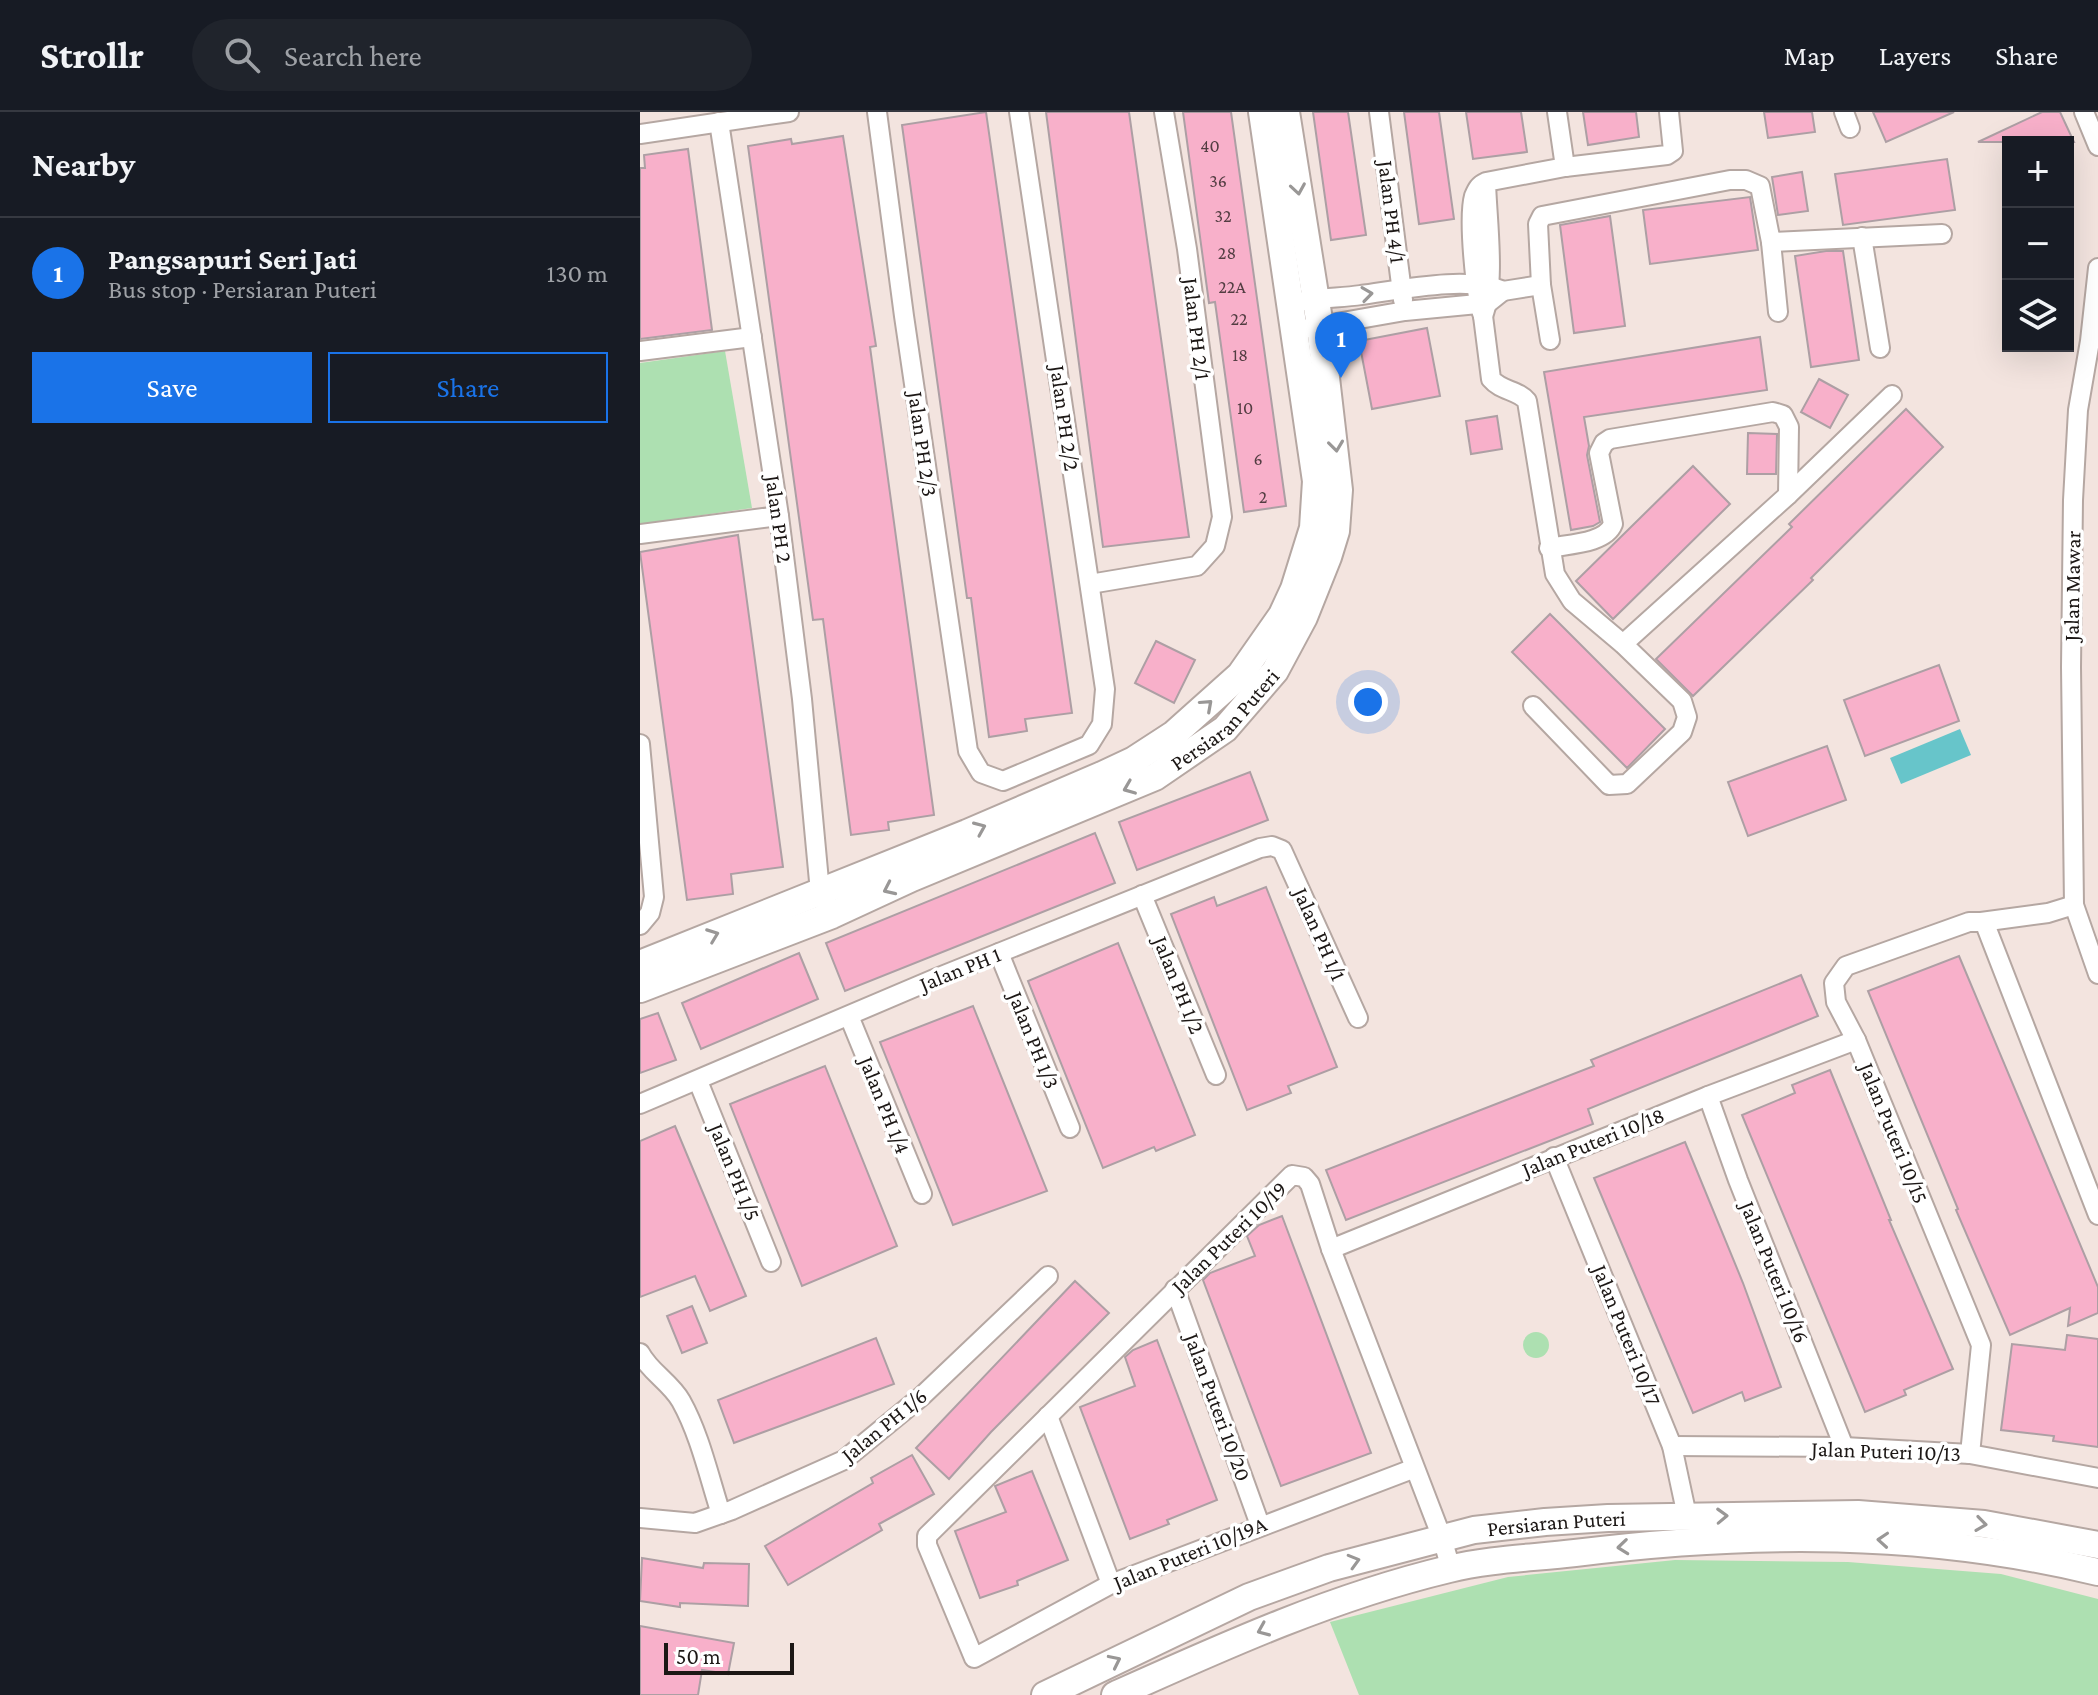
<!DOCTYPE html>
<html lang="en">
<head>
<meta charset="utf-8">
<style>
	:root { --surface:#171b24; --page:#20242c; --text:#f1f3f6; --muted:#9ea1a6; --line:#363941; --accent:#1a73e8 }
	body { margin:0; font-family:"Crimson Pro",serif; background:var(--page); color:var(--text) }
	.controls { position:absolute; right:24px; top:24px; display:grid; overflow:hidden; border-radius:0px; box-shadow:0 8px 32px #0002 }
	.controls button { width:72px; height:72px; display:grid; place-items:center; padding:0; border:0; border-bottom:2px solid var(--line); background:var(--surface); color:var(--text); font:40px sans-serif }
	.scale { position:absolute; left:24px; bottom:20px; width:130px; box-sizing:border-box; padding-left:8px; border:4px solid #1c1715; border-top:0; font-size:22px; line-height:28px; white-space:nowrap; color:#1c1715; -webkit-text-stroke:6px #fff; paint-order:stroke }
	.you { position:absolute; left:728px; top:590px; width:28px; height:28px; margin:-20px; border:6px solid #fff; border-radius:50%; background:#1a73e8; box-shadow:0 0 0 12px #1a73e833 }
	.badge { display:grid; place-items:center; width:52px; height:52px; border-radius:50%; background:var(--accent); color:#fff; font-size:26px; font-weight:700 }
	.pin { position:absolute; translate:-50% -66px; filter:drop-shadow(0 2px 4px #0008) }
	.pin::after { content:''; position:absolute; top:42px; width:28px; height:24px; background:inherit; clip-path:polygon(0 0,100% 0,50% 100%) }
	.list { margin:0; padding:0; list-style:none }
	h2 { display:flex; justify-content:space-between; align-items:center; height:104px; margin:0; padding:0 32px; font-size:34px }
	h2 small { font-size:26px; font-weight:400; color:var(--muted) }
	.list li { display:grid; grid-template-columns:52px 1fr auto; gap:24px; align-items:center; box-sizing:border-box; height:112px; padding:0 32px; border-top:2px solid var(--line) }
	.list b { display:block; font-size:30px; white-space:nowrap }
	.list p { margin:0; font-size:26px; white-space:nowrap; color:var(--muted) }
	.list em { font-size:26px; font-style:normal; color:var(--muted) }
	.actions { display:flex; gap:16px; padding:24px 32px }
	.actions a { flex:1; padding:18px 0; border:2px solid var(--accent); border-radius:0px; text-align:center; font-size:28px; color:var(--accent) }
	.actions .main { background:var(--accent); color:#fff }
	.icon { flex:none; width:44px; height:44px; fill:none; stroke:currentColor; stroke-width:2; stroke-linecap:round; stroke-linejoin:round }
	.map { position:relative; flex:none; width:1458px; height:1583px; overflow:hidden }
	header { display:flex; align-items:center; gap:48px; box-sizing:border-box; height:112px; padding:0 40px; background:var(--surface); border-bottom:2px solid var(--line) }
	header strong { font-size:38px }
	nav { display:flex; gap:44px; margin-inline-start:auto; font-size:28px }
	.search { width:560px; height:72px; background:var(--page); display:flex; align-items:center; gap:20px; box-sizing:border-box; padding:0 28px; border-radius:44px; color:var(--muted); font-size:30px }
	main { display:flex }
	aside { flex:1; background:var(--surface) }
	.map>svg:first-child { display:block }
	.green { fill:#ade0b1 }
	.water { fill:#67c5ca }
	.building { fill:#f8b0ca; stroke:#ad9fa4; stroke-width:2 }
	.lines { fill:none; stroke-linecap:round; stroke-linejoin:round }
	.street-casing { stroke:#b5a7a2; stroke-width:22 }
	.secondary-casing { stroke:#b5a7a2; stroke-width:30 }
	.street { stroke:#fff; stroke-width:18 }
	.secondary { stroke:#fff; stroke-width:26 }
	.oneway { stroke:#999796 }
	.labels { text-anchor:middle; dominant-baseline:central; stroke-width:7; stroke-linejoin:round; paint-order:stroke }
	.number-label { font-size:18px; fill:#533d42 }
	.street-label { font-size:22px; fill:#1c1715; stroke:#fff }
</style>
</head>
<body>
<header>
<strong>Strollr</strong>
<div class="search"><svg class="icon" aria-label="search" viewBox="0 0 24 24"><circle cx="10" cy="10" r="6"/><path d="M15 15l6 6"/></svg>Search here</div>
<nav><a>Map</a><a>Layers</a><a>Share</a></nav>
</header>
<main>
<aside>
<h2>Nearby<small></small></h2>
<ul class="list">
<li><span class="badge">1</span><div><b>Pangsapuri Seri Jati</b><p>Bus stop · Persiaran Puteri</p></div><em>130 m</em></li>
</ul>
<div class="actions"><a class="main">Save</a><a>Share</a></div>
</aside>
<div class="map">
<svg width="1458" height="1583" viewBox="0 0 1458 1583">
	<rect width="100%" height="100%" fill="#f3e4df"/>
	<g class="green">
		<path d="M85,239L112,396L0,412V251Z"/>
		<circle cx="896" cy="1233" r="13"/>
		<path d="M1035,1448L1208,1450L1361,1462L1458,1487V1583H719L690,1510L868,1465Z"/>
	</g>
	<path class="water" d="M1320,617L1331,643L1261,672L1250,646Z"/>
	<g class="building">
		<path d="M346,0L432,601L385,607L387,619L349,625L331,486H327L262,13Z"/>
		<path d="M406,0H489L549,425L463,435Z"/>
		<path d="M543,0H591L646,394L604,400L575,190L569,191Z"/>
		<path d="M673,0H708L726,123L691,128Z"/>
		<path d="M764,0H799L814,107L779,112Z"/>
		<path d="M826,0H881L887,40L833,47Z"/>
		<path d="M943,0H996L999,25L948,33Z"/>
		<path d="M1124,0H1172L1175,20L1128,26Z"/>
		<path d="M1233,0H1314L1246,30Z"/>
		<path d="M1402,0H1420L1434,30H1338Z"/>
		<path d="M203,24L236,234L230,235L294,703L248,710L249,718L211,723L183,507L173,508L108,34L151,27L152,32Z"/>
		<path d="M48,37L72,218L0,227V56H5L4,43Z"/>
		<path d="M1307,47L1315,98L1203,113L1195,62Z"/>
		<path d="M1162,60L1168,99L1138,103L1132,65Z"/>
		<path d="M1110,85L1118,138L1010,152L1003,98Z"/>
		<path d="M970,104L985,214L934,221L920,113Z"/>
		<path d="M1186,139H1203L1219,248L1171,255L1155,144Z"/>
		<path d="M787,216L800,284L732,297L719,229Z"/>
		<path d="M1120,225L1127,278L944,305L949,334L947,343L960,410L953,414L931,418L904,260Z"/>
		<path d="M1179,267L1208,283L1190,316L1161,300Z"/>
		<path d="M1266,297L1303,335L1171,466L1173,468L1053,584L1016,547L1152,415L1149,412Z"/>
		<path d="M857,304L862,337L831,342L826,309Z"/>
		<path d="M1108,321L1137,322L1136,362H1107Z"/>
		<path d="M1053,354L1090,392L973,507L936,469Z"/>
		<path d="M98,423L143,755L91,762L93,782L47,788L0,440Z"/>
		<path d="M910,502L1025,617L987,656L872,540Z"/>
		<path d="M516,529L555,548L534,591L495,571Z"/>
		<path d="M1299,553L1319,609L1225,644L1204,588Z"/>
		<path d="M1187,634L1206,688L1108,724L1088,670Z"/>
		<path d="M610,660L628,708L497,758L479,710Z"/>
		<path d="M455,721L475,771L205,879L186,831Z"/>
		<path d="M626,775L697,955L648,974L651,981L607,998L531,802L574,785L577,794Z"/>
		<path d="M478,831L555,1023L516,1039L514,1035L463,1056L388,869Z"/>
		<path d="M159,841L178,887L61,937L42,891Z"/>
		<path d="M1319,844L1458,1175V1201L1428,1214L1430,1196L1370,1223L1316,1098L1318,1097L1228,879Z"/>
		<path d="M1161,863L1178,904L948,997L953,1012L706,1108L686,1058L954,954L951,948Z"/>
		<path d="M333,894L407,1079L313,1113L240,930Z"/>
		<path d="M18,901L36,948L0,961V907Z"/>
		<path d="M185,954L257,1134L162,1174L90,992Z"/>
		<path d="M1190,958L1251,1108H1249L1313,1257L1264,1278L1266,1283L1225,1300L1102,1003L1155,981L1152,973Z"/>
		<path d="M35,1014L106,1184L70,1199L55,1164L0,1185V1029Z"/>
		<path d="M1045,1030L1103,1171L1141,1275L1105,1289L1102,1280L1053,1301L954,1066Z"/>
		<path d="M642,1104L731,1341L641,1374L563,1168L570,1161L615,1144L607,1124L619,1113Z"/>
		<path d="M435,1169L469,1201L351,1320L309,1367L276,1336Z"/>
		<path d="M52,1194L67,1231L42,1241L27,1204Z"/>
		<path d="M1427,1223L1458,1227V1335L1413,1329L1414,1324L1361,1318L1372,1232L1425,1238Z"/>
		<path d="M236,1226L254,1272L94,1331L78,1288Z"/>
		<path d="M517,1228L577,1388L527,1408L529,1412L490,1427L440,1295L495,1274L485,1245L493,1238Z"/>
		<path d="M272,1343L294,1382L239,1412L242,1418L148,1473L125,1434L233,1371L231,1366Z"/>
		<path d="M392,1359L428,1448L377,1469L378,1473L340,1486L315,1419L366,1400L355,1374Z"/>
		<path d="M2,1446L63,1456L64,1451L109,1452L108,1494L40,1491V1495L0,1489Z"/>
		<path d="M0,1514L94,1531L88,1562L62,1558L58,1583H0Z"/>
	</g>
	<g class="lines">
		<g class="street-casing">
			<g id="street">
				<path d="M237,0L264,204L328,639L341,661L363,669L449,633L462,612L465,577L379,0"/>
				<path d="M739,0L763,188"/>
				<path d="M917,0L925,55"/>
				<path d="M1204,0L1210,16"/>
				<path d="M1444,0L1458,34"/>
				<path d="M79,10L139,404L162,587L180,780L185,790"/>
				<path d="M0,22L149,0"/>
				<path d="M846,70C847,108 856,170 843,204C835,184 828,105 834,84C837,77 839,73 846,70L925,55L1027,43L1033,39L1029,0"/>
				<path d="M1222,125L1240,236"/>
				<path d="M1131,130L1302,122"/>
				<path d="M1458,156L1450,229L1438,298L1433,388L1431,555L1434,793L1458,862"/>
				<path d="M863,179L901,173"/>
				<path d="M664,189C683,185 702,186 721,183C759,178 829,163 863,179L848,191L765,199L668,216"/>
				<path d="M843,204L851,267C861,279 878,278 887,289L915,462L932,489L983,532L1042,589L1047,605L1042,620L987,672L969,673L893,594"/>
				<path d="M910,228L901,173L898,112L902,104L1090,68H1106L1120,74L1131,130L1138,200"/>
				<path d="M0,239L112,225"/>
				<path d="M0,422L139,404"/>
				<path d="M909,436C928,432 965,432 973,412L959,341L964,331L970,327L1133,300L1143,303L1149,315L1148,383"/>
				<path d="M450,472L557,454L575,434L582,405L547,137L524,0"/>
				<path d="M983,532L1148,383L1252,283"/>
				<path d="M0,632L14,785L10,801L0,813"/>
				<path d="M502,783L576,963"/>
				<path d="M1341,810L1408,801L1434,793"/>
				<path d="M359,841L430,1016"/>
				<path d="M209,904L282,1082"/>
				<path d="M58,969L131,1150"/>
				<path d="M1068,984L1098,1068L1204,1335"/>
				<path d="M0,992L294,867L620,736L632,734L642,738L718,906"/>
				<path d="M914,1045L1032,1334L1047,1404"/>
				<path d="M691,1137L1068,984L1216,928"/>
				<path d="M535,1177L620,1413"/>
				<path d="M0,1241C10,1260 30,1270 41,1289C60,1323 69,1365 81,1402"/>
				<path d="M408,1304L471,1472"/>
				<path d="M1032,1334L1204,1335L1330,1342L1458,1366"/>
				<path d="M1330,1342L1341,1233L1216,928L1196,890L1194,871L1206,854L1329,810H1341L1345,812L1458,1103"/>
				<path d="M775,1356L471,1472L334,1546L287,1433V1424L652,1063L664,1065L670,1072L691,1137L802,1426L811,1457"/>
				<path d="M0,1406L55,1411L92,1398L204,1348L282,1284L408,1164"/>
			</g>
		</g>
		<g class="secondary-casing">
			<g id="secondary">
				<path d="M0,852L327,721L462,663L494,648L534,622L600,563L642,503L654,477L673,416L676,369L622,0"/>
				<path id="s1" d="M0,877L192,803L272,766L515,665L585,617L635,559L664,505L688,445L696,419L699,378L680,214L646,0"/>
				<path id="s2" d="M405,1583L609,1485L689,1456L834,1418L905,1410L968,1406L1218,1402L1344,1412L1458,1433"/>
				<path d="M475,1583C584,1534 692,1485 809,1457C849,1447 893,1446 935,1441C1112,1419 1284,1418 1458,1460"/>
			</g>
		</g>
		<use href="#street" class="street"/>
		<use href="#secondary" class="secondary"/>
	</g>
	<defs><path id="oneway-chevron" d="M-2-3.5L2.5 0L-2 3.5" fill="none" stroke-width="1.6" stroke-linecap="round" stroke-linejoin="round" transform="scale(2)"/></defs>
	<g class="oneway">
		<use href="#oneway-chevron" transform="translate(658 77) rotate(81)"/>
		<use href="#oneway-chevron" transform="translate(727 182) rotate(-8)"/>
		<use href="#oneway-chevron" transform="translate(696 334) rotate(83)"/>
		<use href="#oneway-chevron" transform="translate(567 593) rotate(-42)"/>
		<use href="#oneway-chevron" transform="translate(489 676) rotate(158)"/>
		<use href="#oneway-chevron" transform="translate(340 716) rotate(-23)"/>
		<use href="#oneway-chevron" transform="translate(249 777) rotate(155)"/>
		<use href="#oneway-chevron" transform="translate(73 823) rotate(-21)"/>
		<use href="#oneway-chevron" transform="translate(1082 1404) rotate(-2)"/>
		<use href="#oneway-chevron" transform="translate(1341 1412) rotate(8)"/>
		<use href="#oneway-chevron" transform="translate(1243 1428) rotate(-176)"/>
		<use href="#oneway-chevron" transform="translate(983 1435) rotate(174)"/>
		<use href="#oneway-chevron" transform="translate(714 1449) rotate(-16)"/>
		<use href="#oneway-chevron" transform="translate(623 1518) rotate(157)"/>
		<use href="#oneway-chevron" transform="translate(475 1549) rotate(-26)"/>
	</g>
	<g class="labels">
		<g class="number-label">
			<text x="570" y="34">40</text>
			<text x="578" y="69">36</text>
			<text x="583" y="104">32</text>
			<text x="587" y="141">28</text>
			<text x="592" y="175">22A</text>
			<text x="599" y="207">22</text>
			<text x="600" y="243">18</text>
			<text x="605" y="296">10</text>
			<text x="618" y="347">6</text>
			<text x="623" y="385">2</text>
		</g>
		<g class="street-label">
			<text transform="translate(752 100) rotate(83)">Jalan PH 4/1</text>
			<text transform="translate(557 217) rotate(83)">Jalan PH 2/1</text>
			<text transform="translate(425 306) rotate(82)">Jalan PH 2/2</text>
			<text transform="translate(283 332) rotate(82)">Jalan PH 2/3</text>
			<text transform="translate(139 407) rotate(82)">Jalan PH 2</text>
			<text transform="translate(1432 474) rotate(-89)">Jalan Mawar</text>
			<text stroke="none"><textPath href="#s1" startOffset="648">Persiaran Puteri</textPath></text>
			<text transform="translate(680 822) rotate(66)">Jalan PH 1/1</text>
			<text transform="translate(320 857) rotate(-22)">Jalan PH 1</text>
			<text transform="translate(539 873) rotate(68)">Jalan PH 1/2</text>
			<text transform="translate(394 928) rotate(68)">Jalan PH 1/3</text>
			<text transform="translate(245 993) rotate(68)">Jalan PH 1/4</text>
			<text transform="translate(1254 1021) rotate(68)">Jalan Puteri 10/15</text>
			<text transform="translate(953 1030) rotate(-22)">Jalan Puteri 10/18</text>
			<text transform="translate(95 1060) rotate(68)">Jalan PH 1/5</text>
			<text transform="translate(589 1125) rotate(-44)">Jalan Puteri 10/19</text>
			<text transform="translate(1135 1160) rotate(68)">Jalan Puteri 10/16</text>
			<text transform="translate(987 1223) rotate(68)">Jalan Puteri 10/17</text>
			<text transform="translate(578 1295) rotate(70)">Jalan Puteri 10/20</text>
			<text transform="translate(244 1313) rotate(-39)">Jalan PH 1/6</text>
			<text transform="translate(1246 1339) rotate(2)">Jalan Puteri 10/13</text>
			<text stroke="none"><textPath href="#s2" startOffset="544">Persiaran Puteri</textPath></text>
			<text transform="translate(550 1441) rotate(-22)">Jalan Puteri 10/19A</text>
		</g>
	</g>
</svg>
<div class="controls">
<button>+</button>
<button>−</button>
<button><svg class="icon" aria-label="layers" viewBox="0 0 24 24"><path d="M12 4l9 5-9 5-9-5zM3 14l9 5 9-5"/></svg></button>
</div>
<div class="scale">50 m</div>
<div class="you"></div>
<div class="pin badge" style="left:701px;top:266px">1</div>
</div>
</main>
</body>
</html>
